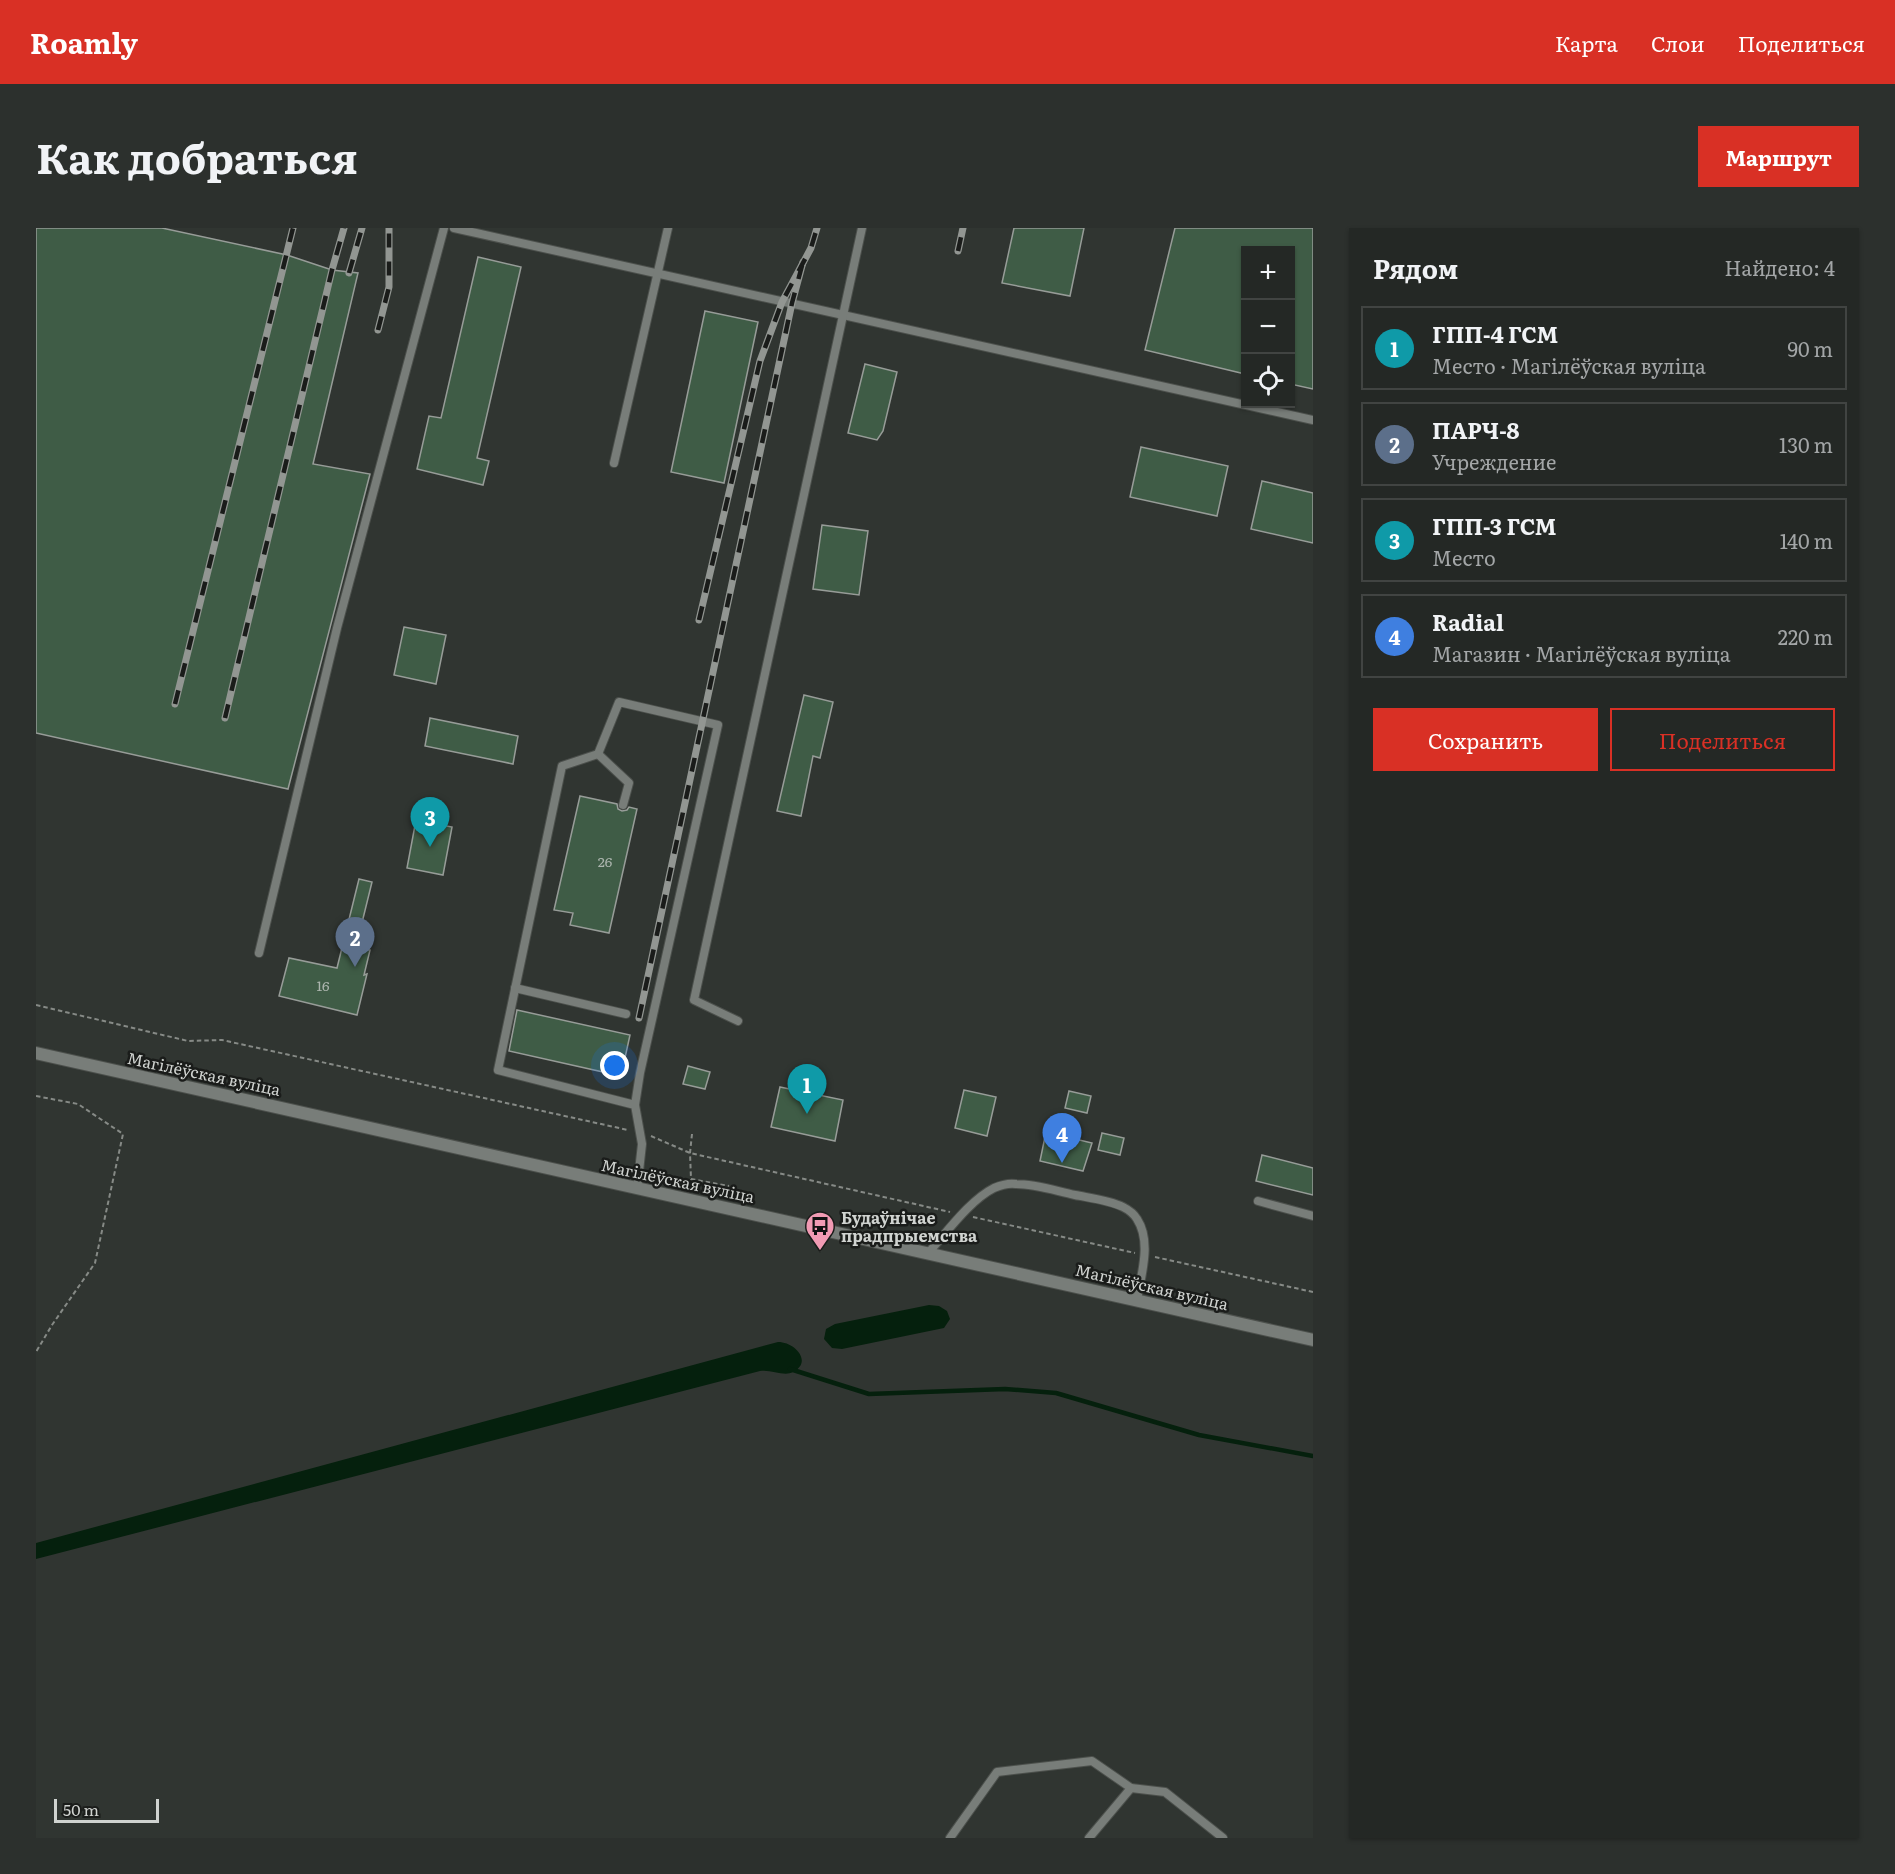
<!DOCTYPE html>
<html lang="ru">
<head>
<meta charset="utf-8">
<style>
	:root { --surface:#242825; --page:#2c302d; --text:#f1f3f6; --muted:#a3a6a7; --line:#414442; --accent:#d93025 }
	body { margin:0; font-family:Literata,serif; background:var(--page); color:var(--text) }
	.controls { position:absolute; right:18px; top:18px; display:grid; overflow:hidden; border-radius:0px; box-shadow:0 2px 4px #0004 }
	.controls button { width:54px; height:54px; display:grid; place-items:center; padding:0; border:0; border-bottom:2px solid var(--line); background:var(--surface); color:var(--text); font:30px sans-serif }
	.scale { position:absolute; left:18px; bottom:15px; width:105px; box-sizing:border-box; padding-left:6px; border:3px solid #d0d3d0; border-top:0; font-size:16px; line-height:21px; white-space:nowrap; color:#d0d3d0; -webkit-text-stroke:4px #1a1c1a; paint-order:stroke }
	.you { position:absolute; left:579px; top:838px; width:21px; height:21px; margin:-15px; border:4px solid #fff; border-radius:50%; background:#1a73e8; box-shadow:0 0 0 9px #1a73e833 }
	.badge { display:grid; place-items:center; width:39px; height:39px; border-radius:50%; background:var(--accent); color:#fff; font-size:20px; font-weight:700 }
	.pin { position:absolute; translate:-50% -50px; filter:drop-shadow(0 2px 3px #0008) }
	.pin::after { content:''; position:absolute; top:32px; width:21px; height:18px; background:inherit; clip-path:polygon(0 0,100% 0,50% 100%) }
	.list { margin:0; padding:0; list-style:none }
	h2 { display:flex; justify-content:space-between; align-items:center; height:78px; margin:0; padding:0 24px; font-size:26px }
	h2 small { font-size:20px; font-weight:400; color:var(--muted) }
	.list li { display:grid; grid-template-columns:39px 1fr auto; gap:18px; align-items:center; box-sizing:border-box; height:84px; margin:0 12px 12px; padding:0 12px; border:2px solid var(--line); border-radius:0px }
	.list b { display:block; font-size:22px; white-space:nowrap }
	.list p { margin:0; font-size:20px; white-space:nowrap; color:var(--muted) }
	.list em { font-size:20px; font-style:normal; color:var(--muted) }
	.actions { display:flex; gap:12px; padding:18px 24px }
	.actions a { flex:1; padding:14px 0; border:2px solid var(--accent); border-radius:0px; text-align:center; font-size:21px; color:var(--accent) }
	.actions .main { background:var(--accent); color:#fff }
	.icon { flex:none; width:33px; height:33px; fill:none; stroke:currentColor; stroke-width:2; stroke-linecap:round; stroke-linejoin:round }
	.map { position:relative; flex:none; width:1277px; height:1610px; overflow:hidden; border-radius:0px }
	header { display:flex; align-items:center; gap:36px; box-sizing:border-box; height:84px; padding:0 30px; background:var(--accent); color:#fff }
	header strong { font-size:28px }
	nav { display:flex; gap:33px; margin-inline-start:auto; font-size:21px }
	.intro { display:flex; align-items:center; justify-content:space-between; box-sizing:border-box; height:144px; padding:0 36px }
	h1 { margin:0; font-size:42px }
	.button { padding:15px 27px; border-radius:0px; background:var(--accent); color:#fff; font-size:21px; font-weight:700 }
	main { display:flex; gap:36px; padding:0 36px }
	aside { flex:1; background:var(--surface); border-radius:0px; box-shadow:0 2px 4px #0004 }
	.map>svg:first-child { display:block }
	.water { fill:#05200d }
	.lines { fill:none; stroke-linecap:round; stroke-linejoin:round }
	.stream { stroke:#05200d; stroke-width:4.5 }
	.building { fill:#3f5c46; stroke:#979c98; stroke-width:1.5 }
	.service-casing { stroke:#4c504c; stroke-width:10 }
	.tertiary-casing { stroke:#4c504c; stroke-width:14 }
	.path { stroke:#868a86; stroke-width:2; stroke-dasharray:4.5 3; stroke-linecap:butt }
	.service { stroke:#787d79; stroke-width:8 }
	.tertiary { stroke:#787d79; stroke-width:12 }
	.rail-casing { stroke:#929692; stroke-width:7 }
	.rail { stroke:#1a1c1a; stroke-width:4.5; stroke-dasharray:14; stroke-linecap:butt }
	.labels { text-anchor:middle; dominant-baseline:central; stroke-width:5; stroke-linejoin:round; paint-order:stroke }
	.number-label { font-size:14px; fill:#acb5ae }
	.street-label { font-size:16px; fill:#d0d3d0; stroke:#1a1c1a }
	.poi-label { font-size:16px; font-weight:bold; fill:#d0d3d0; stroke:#1a1c1a; text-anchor:start }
</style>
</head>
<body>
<header>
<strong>Roamly</strong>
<nav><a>Карта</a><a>Слои</a><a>Поделиться</a></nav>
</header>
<div class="intro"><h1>Как добраться</h1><a class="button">Маршрут</a></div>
<main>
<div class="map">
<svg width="1277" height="1610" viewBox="0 0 1277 1610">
	<rect width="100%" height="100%" fill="#303531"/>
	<g class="water">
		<path d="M893,1077L903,1078L911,1083L914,1091L908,1100L806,1121L796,1120L788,1111L790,1101L799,1096Z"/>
		<path d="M742,1114C759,1114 777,1134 757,1144C748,1149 735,1141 724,1143L0,1331V1315Z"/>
	</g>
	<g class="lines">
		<path class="stream" d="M754,1141L833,1166L969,1161L1020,1165L1163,1207L1277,1228"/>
	</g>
	<g class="building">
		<path d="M0,0H126L251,27L296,42L322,45L277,236L334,246L252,561L0,505Z"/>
		<path d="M978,0H1048L1034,68L966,55Z"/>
		<path d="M1139,0H1277V161L1254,156V22H1209V146L1109,122Z"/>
		<path d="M442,29L485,39L441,230L453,233L447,257L381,241L393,188L405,190Z"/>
		<path d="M669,83L722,94L688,255L635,244Z"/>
		<path d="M829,136L861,144L847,203L841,212L812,205Z"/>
		<path d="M1105,219L1192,238L1181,288L1094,269Z"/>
		<path d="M1226,253L1277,265V315L1215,301Z"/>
		<path d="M786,297L832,303L823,367L777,361Z"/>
		<path d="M368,399L410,407L400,456L358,447Z"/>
		<path d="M768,467L797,474L784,530L777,528L765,588L741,583Z"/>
		<path d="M394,490L482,508L477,536L389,518Z"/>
		<path d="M544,568L581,576L582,581L586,583L591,582L593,579L601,581L573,705L534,697L537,685L518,682Z"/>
		<path d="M380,592L416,599L407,647L371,640Z"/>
		<path d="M323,651L336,654L320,719L334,722L328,747L331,746L321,787L243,768L253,730L301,740Z"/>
		<path d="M481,782L594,807L585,848L473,823Z"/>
		<path d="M652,838L674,844L669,861L647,856Z"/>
		<path d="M744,859L807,872L799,913L735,899Z"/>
		<path d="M928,862L960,869L951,908L919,900Z"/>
		<path d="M1033,863L1055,868L1051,885L1029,880Z"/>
		<path d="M1010,904L1056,915L1047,943L1004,933Z"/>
		<path d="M1066,905L1088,910L1084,927L1062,922Z"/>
		<path d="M1226,927L1277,940V967L1220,953Z"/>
	</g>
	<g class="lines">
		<g class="service-casing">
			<g id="service">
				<path d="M418,0L1277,192"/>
				<path d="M578,235L632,0"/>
				<path d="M562,526L593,555L587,577"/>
				<path d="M223,725L301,400L408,0"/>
				<path d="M479,760L590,786"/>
				<path d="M702,793L658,772L826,0"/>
				<path d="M599,877L604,845L682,497L583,474L562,526L526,538L462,842L599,877L606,916L601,961"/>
				<path d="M1222,973L1277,988"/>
				<path d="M893,1024C911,1004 934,972 958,960C965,957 973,955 980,956C1000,956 1020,963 1039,967C1054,970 1073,972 1087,979C1093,982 1098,986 1101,991C1116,1014 1105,1047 1101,1072"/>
				<path d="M1095,1560L1129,1564L1187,1610"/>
				<path d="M914,1610L961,1544L1056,1533L1095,1560L1053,1610"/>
			</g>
		</g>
		<g class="tertiary-casing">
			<path id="tertiary" d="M0,825L1277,1112"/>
		</g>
		<g class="path">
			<path d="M0,777L152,813L186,812L592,902"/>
			<path d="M0,868L42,876L87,906L59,1035L16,1097L0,1124"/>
			<path d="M656,906L654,925L655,951L693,958"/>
			<path d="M615,908L654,925L914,984"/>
			<path d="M937,989L1099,1025"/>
			<path d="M784,1024L785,1016"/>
			<path d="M1119,1029L1277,1064"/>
		</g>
		<use href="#service" class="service"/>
		<use href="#tertiary" class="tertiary"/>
		<g class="rail-casing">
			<g id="rail">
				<path d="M922,23L927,0"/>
				<path d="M313,45L326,0"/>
				<path d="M342,102L353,59V0"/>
				<path d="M663,392L724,133L746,74L775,20L781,0"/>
				<path d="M139,476L257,0"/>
				<path d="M189,490L296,42L308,0"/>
				<path d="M603,790L756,75L767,34"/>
			</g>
		</g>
		<use href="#rail" class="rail"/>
	</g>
	<defs>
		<g id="bus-pin" transform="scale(1.5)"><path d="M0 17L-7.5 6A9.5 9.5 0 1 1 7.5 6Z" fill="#f19ab3" stroke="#1a1c1a"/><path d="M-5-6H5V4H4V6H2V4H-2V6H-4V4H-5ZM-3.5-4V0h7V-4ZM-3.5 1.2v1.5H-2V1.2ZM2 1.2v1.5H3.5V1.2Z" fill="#111"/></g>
	</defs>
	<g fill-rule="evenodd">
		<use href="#bus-pin" x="784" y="998"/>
	</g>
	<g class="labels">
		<g class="number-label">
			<text x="569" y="633">26</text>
			<text x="287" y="757">16</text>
		</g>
		<g class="street-label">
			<text transform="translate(168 845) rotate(12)">Магілёўская вуліца</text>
			<text transform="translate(642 952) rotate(12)">Магілёўская вуліца</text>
			<text transform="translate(1116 1058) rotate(13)">Магілёўская вуліца</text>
		</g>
		<g class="poi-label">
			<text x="805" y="989">Будаўнічае<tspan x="805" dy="18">прадпрыемства</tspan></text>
		</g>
	</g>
</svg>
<div class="controls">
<button>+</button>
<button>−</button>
<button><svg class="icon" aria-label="locate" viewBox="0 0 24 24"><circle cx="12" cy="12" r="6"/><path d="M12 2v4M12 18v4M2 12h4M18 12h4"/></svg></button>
</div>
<div class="scale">50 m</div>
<div class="you"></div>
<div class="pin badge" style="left:771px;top:886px;background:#0f9aa8">1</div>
<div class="pin badge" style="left:319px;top:739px;background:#5c6f8a">2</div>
<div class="pin badge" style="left:394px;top:619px;background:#0f9aa8">3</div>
<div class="pin badge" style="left:1026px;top:935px;background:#3f7fe0">4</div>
</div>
<aside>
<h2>Рядом<small>Найдено: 4</small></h2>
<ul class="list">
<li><span class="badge" style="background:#0f9aa8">1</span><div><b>ГПП-4 ГСМ</b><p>Место · Магілёўская вуліца</p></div><em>90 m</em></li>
<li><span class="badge" style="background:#5c6f8a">2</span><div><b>ПАРЧ-8</b><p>Учреждение</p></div><em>130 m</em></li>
<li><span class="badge" style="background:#0f9aa8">3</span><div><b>ГПП-3 ГСМ</b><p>Место</p></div><em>140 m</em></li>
<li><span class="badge" style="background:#3f7fe0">4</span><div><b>Radial</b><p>Магазин · Магілёўская вуліца</p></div><em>220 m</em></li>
</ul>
<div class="actions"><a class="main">Сохранить</a><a>Поделиться</a></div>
</aside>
</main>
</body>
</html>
